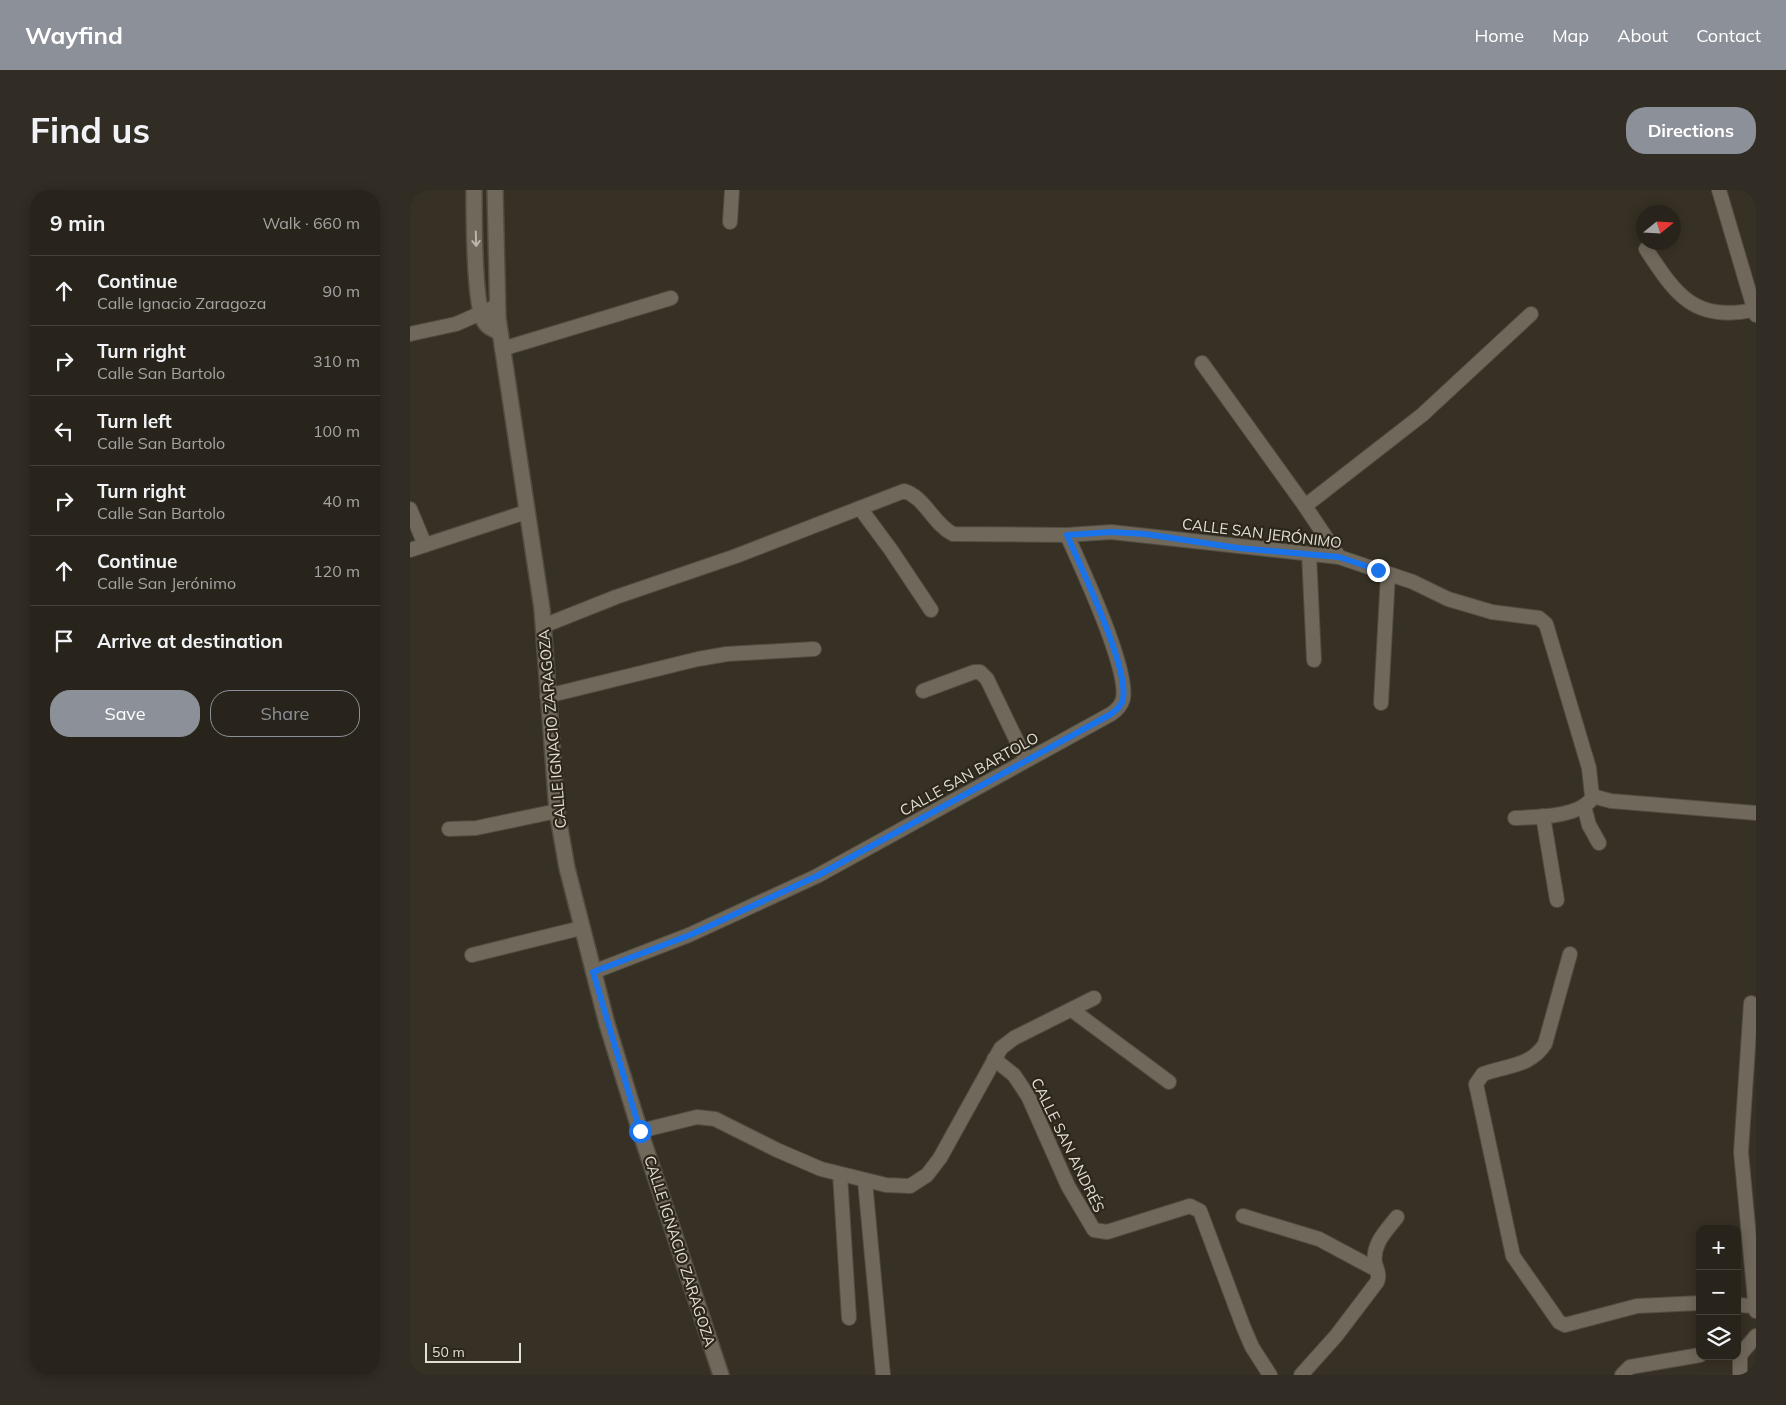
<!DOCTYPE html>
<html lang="en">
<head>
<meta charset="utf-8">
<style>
	:root { --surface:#29241b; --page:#312c24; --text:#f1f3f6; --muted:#a5a4a3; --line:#45413a; --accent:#8c9099 }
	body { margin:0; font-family:Mulish,sans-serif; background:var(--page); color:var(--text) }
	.controls { position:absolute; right:15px; bottom:15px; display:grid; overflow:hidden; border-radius:10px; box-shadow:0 2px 12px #0003 }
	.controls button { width:45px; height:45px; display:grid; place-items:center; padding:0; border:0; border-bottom:1px solid var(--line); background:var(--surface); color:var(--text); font:25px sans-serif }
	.compass { position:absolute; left:1226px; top:15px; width:45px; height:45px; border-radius:50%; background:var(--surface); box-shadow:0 2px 12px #0003; rotate:72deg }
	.scale { position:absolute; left:15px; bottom:12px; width:96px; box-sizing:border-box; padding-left:5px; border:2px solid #e3dfd7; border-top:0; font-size:14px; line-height:18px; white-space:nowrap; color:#e3dfd7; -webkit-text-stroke:4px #2d261a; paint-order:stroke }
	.stop { position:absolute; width:15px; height:15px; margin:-11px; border:4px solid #1a73e8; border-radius:50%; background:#fff }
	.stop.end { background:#1a73e8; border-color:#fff; box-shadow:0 1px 5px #0008 }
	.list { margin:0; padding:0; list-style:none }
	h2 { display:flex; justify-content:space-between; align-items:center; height:65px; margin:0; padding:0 20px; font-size:21px }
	h2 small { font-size:16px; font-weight:400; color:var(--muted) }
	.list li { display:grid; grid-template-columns:32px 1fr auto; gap:15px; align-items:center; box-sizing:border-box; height:70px; padding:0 20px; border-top:1px solid var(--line) }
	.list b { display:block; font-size:19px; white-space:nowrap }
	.list p { margin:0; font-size:16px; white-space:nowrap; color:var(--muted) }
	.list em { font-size:16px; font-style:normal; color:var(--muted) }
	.actions { display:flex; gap:10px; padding:15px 20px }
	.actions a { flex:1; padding:11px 0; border:1px solid var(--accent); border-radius:20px; text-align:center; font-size:18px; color:var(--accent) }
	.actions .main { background:var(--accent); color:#fff }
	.icon { flex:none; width:28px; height:28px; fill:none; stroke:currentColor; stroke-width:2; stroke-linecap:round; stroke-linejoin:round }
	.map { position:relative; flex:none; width:1346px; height:1185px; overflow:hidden; border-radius:20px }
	header { display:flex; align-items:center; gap:30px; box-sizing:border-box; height:70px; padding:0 25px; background:var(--accent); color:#fff }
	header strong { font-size:24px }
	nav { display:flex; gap:28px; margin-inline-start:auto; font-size:18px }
	.intro { display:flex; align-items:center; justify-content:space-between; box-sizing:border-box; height:120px; padding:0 30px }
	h1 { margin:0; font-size:35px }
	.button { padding:12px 22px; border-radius:20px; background:var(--accent); color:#fff; font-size:18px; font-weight:700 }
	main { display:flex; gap:30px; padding:0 30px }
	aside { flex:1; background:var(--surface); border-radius:20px; box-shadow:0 2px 12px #0003 }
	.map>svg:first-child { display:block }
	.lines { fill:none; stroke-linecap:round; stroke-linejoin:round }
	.street-casing { stroke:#514c41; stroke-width:16 }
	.secondary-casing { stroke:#514c41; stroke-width:18 }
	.street { stroke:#70685a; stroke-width:14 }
	.secondary { stroke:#70685a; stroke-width:15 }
	.oneway { stroke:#bbb5ab }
	.route { stroke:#1a73e8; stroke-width:6 }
	.labels { text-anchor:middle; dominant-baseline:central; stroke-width:4.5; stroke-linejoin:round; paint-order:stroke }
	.street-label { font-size:15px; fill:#e3dfd7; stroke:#2d261a }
</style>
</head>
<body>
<header>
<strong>Wayfind</strong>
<nav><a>Home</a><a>Map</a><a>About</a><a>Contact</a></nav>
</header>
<div class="intro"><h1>Find us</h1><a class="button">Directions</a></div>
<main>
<aside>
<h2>9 min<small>Walk · 660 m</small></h2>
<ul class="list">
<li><svg class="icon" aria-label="ahead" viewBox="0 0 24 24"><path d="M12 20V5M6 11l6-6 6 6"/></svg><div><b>Continue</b><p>Calle Ignacio Zaragoza</p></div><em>90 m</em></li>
<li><svg class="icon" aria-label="right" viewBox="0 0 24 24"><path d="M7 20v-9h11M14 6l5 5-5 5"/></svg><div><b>Turn right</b><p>Calle San Bartolo</p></div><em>310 m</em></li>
<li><svg class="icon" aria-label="left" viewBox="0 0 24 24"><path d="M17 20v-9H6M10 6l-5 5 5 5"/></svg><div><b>Turn left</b><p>Calle San Bartolo</p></div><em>100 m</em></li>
<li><svg class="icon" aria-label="right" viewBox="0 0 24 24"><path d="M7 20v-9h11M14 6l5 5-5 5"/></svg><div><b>Turn right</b><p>Calle San Bartolo</p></div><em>40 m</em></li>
<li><svg class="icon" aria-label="ahead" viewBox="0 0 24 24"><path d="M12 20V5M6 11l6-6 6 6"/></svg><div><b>Continue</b><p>Calle San Jerónimo</p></div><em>120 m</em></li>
<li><svg class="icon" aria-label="arrive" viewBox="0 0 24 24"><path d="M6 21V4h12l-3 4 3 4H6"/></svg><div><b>Arrive at destination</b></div></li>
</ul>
<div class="actions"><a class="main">Save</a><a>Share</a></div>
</aside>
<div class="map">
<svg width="1346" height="1185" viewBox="0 0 1346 1185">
	<rect width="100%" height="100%" fill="#373024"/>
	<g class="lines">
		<g class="street-casing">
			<g id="street">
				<path d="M1309,0L1346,125"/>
				<path d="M320,32L322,0"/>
				<path d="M1236,59C1266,105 1284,132 1344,120"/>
				<path d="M0,144L46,134L87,116"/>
				<path d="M92,159L261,108"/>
				<path d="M792,173L895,316L929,367"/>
				<path d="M895,316L1012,225L1121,124"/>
				<path d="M450,318L481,360L521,420"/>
				<path d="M0,319L15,355"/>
				<path d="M0,360L116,322"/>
				<path d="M899,364L904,470"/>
				<path d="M133,436L206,407L326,366L494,301C515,307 523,334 543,344L657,345L701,342L929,367L1003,392L1038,409L1082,422L1129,428L1136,434L1179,578L1182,606"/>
				<path d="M513,501L564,482H570L577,489L616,570"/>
				<path d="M137,506L288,469L317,464L404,459"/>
				<path d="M971,513L978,384"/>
				<path d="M1182,606L1201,611L1346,623"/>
				<path d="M1180,611L1174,616L1179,635L1189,653"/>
				<path d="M1133,626L1147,710"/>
				<path d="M1105,628C1127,627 1155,627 1174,616"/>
				<path d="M39,639L66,638L147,621"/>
				<path d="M1160,764L1135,854C1120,877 1097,875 1073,884L1066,894L1103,1066L1149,1132L1155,1135L1227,1116L1290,1113"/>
				<path d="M62,765L171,738"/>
				<path d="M183,782L279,745L407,686L701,524C707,520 711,516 713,509C719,478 671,377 657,345"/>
				<path d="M1341,813L1331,962L1346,1121"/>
				<path d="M662,820L759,892"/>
				<path d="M584,869L604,885L618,906L658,996L684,1040L697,1042L780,1016L790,1021L833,1136L842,1157L860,1185"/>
				<path d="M230,941L287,927L305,929L367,960L411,979L476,995L500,996L517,985L530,968L591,858L604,848L684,808"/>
				<path d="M430,984L439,1128"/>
				<path d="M455,991L473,1185"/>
				<path d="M833,1026L909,1049L967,1080"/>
				<path d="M1327,1115L1344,1116"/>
				<path d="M891,1185L926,1146L967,1092C970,1085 967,1080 965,1073C962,1054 976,1041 987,1027"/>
				<path d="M1212,1185L1220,1177L1290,1165"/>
				<path d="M1330,1185V1165L1346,1146"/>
			</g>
		</g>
		<g class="secondary-casing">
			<g id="secondary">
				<path d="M64,0C64,24 64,114 74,131C77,137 83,139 89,142"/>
				<path d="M85,0L88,128L132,419L147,621L157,678L197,834L230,941L311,1185"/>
			</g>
		</g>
		<use href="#street" class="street"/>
		<use href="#secondary" class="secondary"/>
	</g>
	<defs><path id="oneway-shaft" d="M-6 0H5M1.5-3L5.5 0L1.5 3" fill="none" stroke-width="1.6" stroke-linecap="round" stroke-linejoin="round" transform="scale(1.25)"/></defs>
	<use class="oneway" href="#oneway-shaft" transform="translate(66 49) rotate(88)"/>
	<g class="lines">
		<path class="route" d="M230,941L183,782L280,745L407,686L701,524C706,520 712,516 713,509C719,478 671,378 657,345L701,342L735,344L828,358L929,367L968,380"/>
	</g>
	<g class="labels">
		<g class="street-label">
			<text transform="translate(852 343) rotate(7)">CALLE SAN JERÓNIMO</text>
			<text transform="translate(142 539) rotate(-95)">CALLE IGNACIO ZARAGOZA</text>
			<text transform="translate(559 584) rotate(-29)">CALLE SAN BARTOLO</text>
			<text transform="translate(658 955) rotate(64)">CALLE SAN ANDRÉS</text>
			<text transform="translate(270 1061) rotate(72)">CALLE IGNACIO ZARAGOZA</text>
		</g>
	</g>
</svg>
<div class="controls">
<button>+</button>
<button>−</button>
<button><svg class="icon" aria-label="layers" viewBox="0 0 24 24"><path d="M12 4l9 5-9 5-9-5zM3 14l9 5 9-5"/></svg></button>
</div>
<svg class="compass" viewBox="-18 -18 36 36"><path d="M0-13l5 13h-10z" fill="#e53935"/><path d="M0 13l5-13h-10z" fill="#a5a4a3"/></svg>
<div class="scale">50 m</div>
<div class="stop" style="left:230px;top:941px"></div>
<div class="stop end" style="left:968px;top:380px"></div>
</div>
</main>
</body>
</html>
